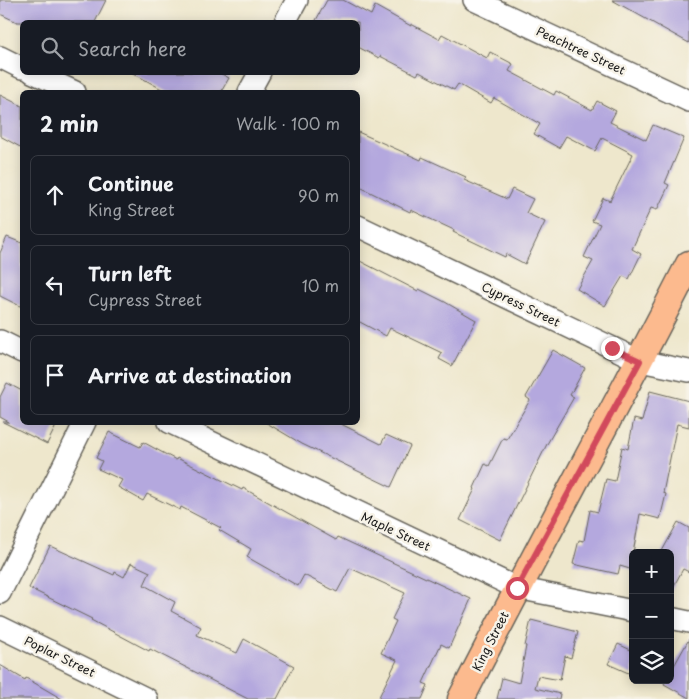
<!DOCTYPE html>
<html lang="en">
<head>
<meta charset="utf-8">
<style>
	:root { --surface:#171b24; --page:#242831; --text:#f1f3f6; --muted:#9ea1a6; --line:#363941 }
	body { margin:0; font-family:"Playpen Sans",sans-serif; background:var(--page); color:var(--text) }
	.controls { position:absolute; right:15px; bottom:15px; display:grid; overflow:hidden; border-radius:8px; box-shadow:0 2px 12px #0003 }
	.controls button { width:45px; height:45px; display:grid; place-items:center; padding:0; border:0; border-bottom:1px solid var(--line); background:var(--surface); color:var(--text); font:25px sans-serif }
	.stop { position:absolute; width:15px; height:15px; margin:-11px; border:4px solid #d1495b; border-radius:50%; background:#fff }
	.stop.end { background:#d1495b; border-color:#fff; box-shadow:0 1px 5px #0008 }
	.list { margin:0; padding:0; list-style:none }
	h2 { display:flex; justify-content:space-between; align-items:center; height:65px; margin:0; padding:0 20px; font-size:21px }
	h2 small { font-size:16px; font-weight:400; color:var(--muted) }
	.list li { display:grid; grid-template-columns:32px 1fr auto; gap:15px; align-items:center; box-sizing:border-box; height:80px; margin:0 10px 10px; padding:0 10px; border:1px solid var(--line); border-radius:8px }
	.list b { display:block; font-size:19px; white-space:nowrap }
	.list p { margin:0; font-size:16px; white-space:nowrap; color:var(--muted) }
	.list em { font-size:16px; font-style:normal; color:var(--muted) }
	.icon { flex:none; width:28px; height:28px; fill:none; stroke:currentColor; stroke-width:2; stroke-linecap:round; stroke-linejoin:round }
	.map { position:relative; flex:none; width:689px; height:699px; overflow:hidden }
	.search { position:absolute; background:var(--surface); box-shadow:0 2px 12px #0003; left:20px; top:20px; width:340px; height:55px; display:flex; align-items:center; gap:12px; box-sizing:border-box; padding:0 18px; border-radius:8px; color:var(--muted); font-size:19px }
	.panel { position:absolute; background:var(--surface); box-shadow:0 2px 12px #0003; left:20px; top:90px; width:340px; height:335px; border-radius:8px }
	.map>svg:first-child { display:block }
	.building { fill:#b4a8de }
	.lines { fill:none; stroke-linecap:round; stroke-linejoin:round }
	.minor-casing { stroke:#66635a; stroke-width:24 }
	.major-casing { stroke:#66635a; stroke-width:29 }
	.minor { stroke:#fff; stroke-width:21 }
	.major { stroke:#fcba8e; stroke-width:26 }
	.route { stroke:#d1495b; stroke-width:6 }
	.labels { text-anchor:middle; dominant-baseline:central; stroke-width:5; stroke-linejoin:round; paint-order:stroke }
	.street-label { font-size:12px; fill:#1c1c1c; stroke:#f7f3e8 }
</style>
</head>
<body>
<div class="map">
<svg width="689" height="699" viewBox="0 0 689 699">
	<rect width="100%" height="100%" fill="#f7f3e8"/>
	<filter id="ink" filterUnits="userSpaceOnUse"><feTurbulence type="fractalNoise" baseFrequency=".02" numOctaves="2"/><feDisplacementMap in="SourceGraphic" scale="10" xChannelSelector="R" yChannelSelector="G"/><feConvolveMatrix kernelMatrix="1 2 1 2 8 2 1 2 1" color-interpolation-filters="sRGB"/></filter>
	<filter id="wash" filterUnits="userSpaceOnUse"><feTurbulence type="fractalNoise" baseFrequency=".0096" numOctaves="4" result="noise"/><feDisplacementMap in="SourceGraphic" scale="20" xChannelSelector="R" yChannelSelector="G"/><feGaussianBlur stdDeviation="1.12" result="paint"/><feColorMatrix in="noise" values="0 0 0 0 0 0 0 0 0 0 0 0 0 0 0 0 0 1.4 0 .05"/><feComposite in="paint" operator="in"/></filter>
	<g filter="url(#wash)">
		<rect width="100%" height="100%" fill="#eee7cc"/>
		<g id="blocks">
			<g class="building">
				<path d="M0,0H106L95,22H17L0,14Z"/>
				<path d="M327,0H343L371,15L375,6L411,26V24L439,39L442,34L487,58L490,52L513,64L509,71L554,95L556,91L592,110L597,101L616,111L610,122L646,140L653,125L684,138L665,183L669,185L657,210L651,208L632,249L641,254L629,279L623,276L605,306L577,289L593,261L584,257L600,224L592,221L603,198L610,201L633,154L602,138L595,151L566,136L559,148L534,134L540,124L494,98L491,103L458,84L454,90L419,72L417,75L380,56L379,58L358,47V22H315Z"/>
				<path d="M612,0H689V43Z"/>
				<path d="M131,72H218L229,78L221,92H167Z"/>
				<path d="M0,95L22,106V148L0,136Z"/>
				<path d="M358,132L421,160L422,157L466,177L464,180L507,199L512,189L533,199L526,213L545,222L525,264L506,254L505,257L453,232L454,230L411,210L410,212L358,186Z"/>
				<path d="M7,237L22,243V307L0,296V253Z"/>
				<path d="M358,260L418,291L419,289L445,302L476,320L452,366L439,359L442,353L390,328L386,336L358,321Z"/>
				<path d="M553,350L585,368L570,395L574,397L547,444L500,540L460,520L475,489L474,488L485,464L489,466L503,438L507,439L530,400L526,397Z"/>
				<path d="M7,383L22,391V422H58L47,444L3,422H9L0,417V397Z"/>
				<path d="M650,391L689,401V427L677,424L663,493L666,494L660,519L640,514L633,553V570L620,566L618,574L573,564L579,540L584,541L590,510L598,512L606,479L615,481L622,447L628,449L634,419L642,421Z"/>
				<path d="M265,422H337L381,444L386,435L410,446L391,487L302,444Z"/>
				<path d="M109,432L140,447L143,442L176,460L177,458L242,490L243,488L336,540L338,537L471,599L449,648L441,644L423,683L428,685L422,699H378L397,660L381,653L396,621L392,619L405,593L350,568L337,592L304,575L298,586L247,557L251,549L219,530L221,528L181,507L180,510L147,494L143,501L118,487L122,480L98,469L102,461L96,458Z"/>
				<path d="M678,522L689,528V572L683,569L670,593V553H661Z"/>
				<path d="M50,546L114,575L115,572L124,577L131,563L150,572L144,585L175,602L171,611L201,627L197,635L237,653L244,639L294,666L277,699H248L150,649L149,651L91,620L92,619L29,588Z"/>
				<path d="M531,620L578,632L571,658L565,656L560,680L538,676L535,688L560,694L559,699H497L502,678L519,683L526,646H525Z"/>
				<path d="M689,639V698L664,684L666,680H670V673Z"/>
				<path d="M618,644L633,651V675L608,664Z"/>
				<path d="M0,665L25,680L26,678L62,699H0Z"/>
			</g>
		</g>
	</g>
	<g filter="url(#ink)">
		<use href="#blocks" fill-opacity="0" stroke="#66635a" stroke-width="1"/>
		<g class="lines">
			<g class="minor-casing">
				<g id="minor">
					<path d="M474,0L689,101"/>
					<path d="M285,22L297,0"/>
					<path d="M0,57L22,68"/>
					<path d="M32,72L75,92"/>
					<path d="M249,92L260,72"/>
					<path d="M358,226L640,361L689,371"/>
					<path d="M0,341L22,352"/>
					<path d="M169,422L517,588L633,611"/>
					<path d="M0,593L85,422"/>
					<path d="M670,618L689,622"/>
					<path d="M0,627L147,699"/>
				</g>
			</g>
			<g class="major-casing">
				<path id="major" d="M461,699C535,553 615,410 689,264"/>
			</g>
			<use href="#minor" class="minor"/>
			<use href="#major" class="major"/>
		</g>
	</g>
	<g class="lines" filter="url(#ink)">
		<path class="route" d="M517,588L640,361L612,348"/>
	</g>
	<g class="labels">
		<g class="street-label">
			<text transform="translate(581 50) rotate(25)">Peachtree Street</text>
			<text transform="translate(521 304) rotate(26)">Cypress Street</text>
			<text transform="translate(396 531) rotate(25)">Maple Street</text>
			<text transform="translate(490 641) rotate(-63)">King Street</text>
			<text transform="translate(60 656) rotate(26)">Poplar Street</text>
		</g>
	</g>
</svg>
<div class="controls">
<button>+</button>
<button>−</button>
<button><svg class="icon" aria-label="layers" viewBox="0 0 24 24"><path d="M12 4l9 5-9 5-9-5zM3 14l9 5 9-5"/></svg></button>
</div>
<div class="stop" style="left:517px;top:588px"></div>
<div class="stop end" style="left:612px;top:348px"></div>
<div class="search"><svg class="icon" aria-label="search" viewBox="0 0 24 24"><circle cx="10" cy="10" r="6"/><path d="M15 15l6 6"/></svg>Search here</div>
<section class="panel">
<h2>2 min<small>Walk · 100 m</small></h2>
<ul class="list">
<li><svg class="icon" aria-label="ahead" viewBox="0 0 24 24"><path d="M12 20V5M6 11l6-6 6 6"/></svg><div><b>Continue</b><p>King Street</p></div><em>90 m</em></li>
<li><svg class="icon" aria-label="left" viewBox="0 0 24 24"><path d="M17 20v-9H6M10 6l-5 5 5 5"/></svg><div><b>Turn left</b><p>Cypress Street</p></div><em>10 m</em></li>
<li><svg class="icon" aria-label="arrive" viewBox="0 0 24 24"><path d="M6 21V4h12l-3 4 3 4H6"/></svg><div><b>Arrive at destination</b></div></li>
</ul>
</section>
</div>
</body>
</html>
